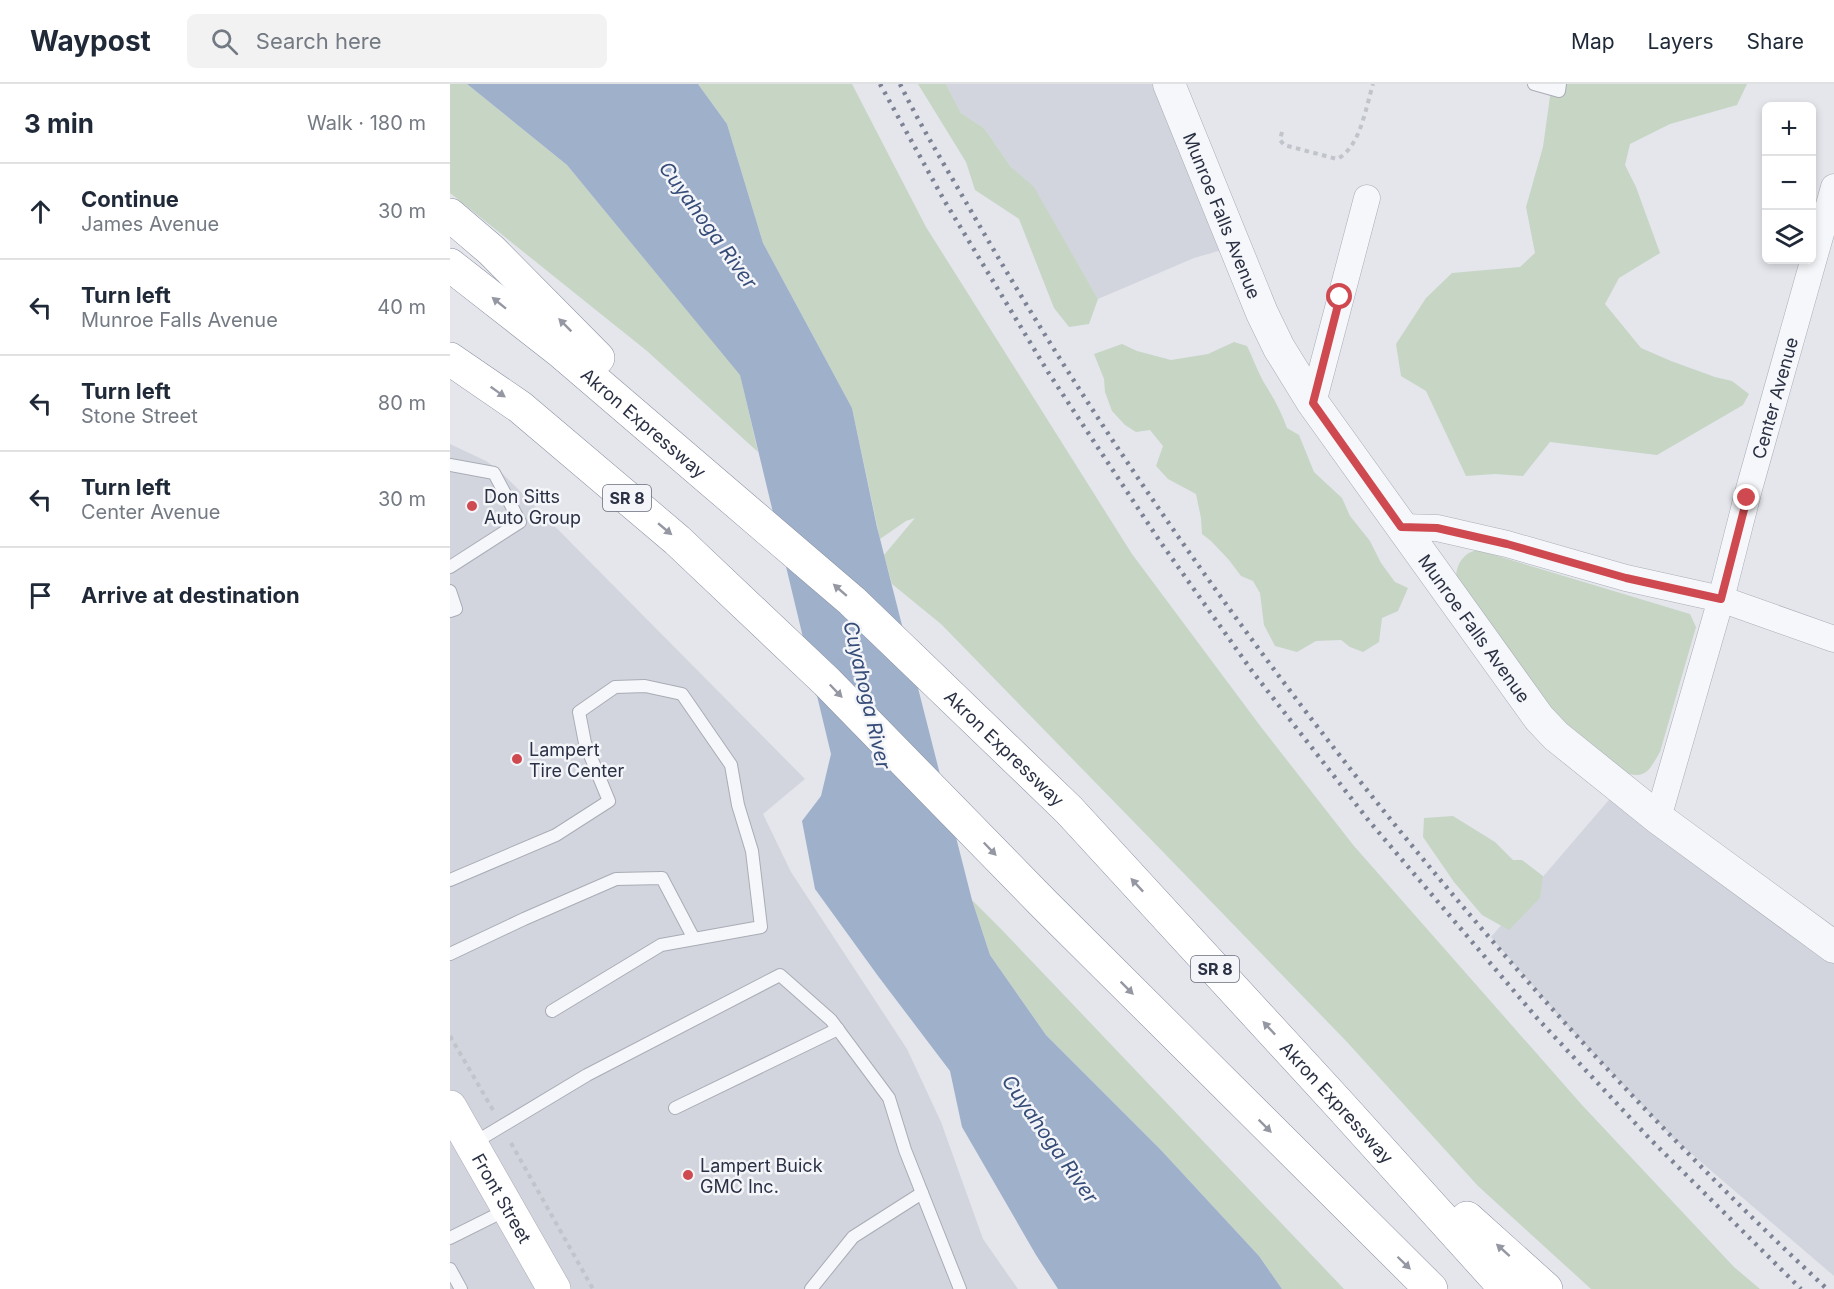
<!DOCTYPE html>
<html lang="en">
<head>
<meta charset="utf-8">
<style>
	:root { --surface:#fff; --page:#f2f2f3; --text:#1f2937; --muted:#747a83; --line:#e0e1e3 }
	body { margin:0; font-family:Inter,sans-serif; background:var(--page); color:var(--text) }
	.controls { position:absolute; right:18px; top:18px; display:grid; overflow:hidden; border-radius:9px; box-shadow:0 3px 9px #0003 }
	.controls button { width:54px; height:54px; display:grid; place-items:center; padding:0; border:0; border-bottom:2px solid var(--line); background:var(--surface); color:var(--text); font:30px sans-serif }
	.stop { position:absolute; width:18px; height:18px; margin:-14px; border:4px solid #cf4a50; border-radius:50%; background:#fff }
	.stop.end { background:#cf4a50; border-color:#fff; box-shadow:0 2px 6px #0008 }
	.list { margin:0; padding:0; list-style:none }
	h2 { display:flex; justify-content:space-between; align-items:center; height:78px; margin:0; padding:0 24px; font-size:26px }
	h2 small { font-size:20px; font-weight:400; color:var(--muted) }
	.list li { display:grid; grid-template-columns:39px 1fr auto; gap:18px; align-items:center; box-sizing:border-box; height:96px; padding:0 24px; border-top:2px solid var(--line) }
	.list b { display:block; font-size:22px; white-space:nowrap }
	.list p { margin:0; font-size:20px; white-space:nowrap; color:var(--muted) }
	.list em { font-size:20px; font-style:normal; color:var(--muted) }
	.icon { flex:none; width:33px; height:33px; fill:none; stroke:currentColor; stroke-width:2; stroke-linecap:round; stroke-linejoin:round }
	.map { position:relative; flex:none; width:1384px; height:1205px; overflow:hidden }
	header { display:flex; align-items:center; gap:36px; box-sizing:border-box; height:84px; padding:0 30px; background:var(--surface); border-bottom:2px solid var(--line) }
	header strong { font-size:28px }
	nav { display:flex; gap:33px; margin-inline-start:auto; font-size:21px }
	.search { width:420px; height:54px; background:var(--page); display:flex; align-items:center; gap:15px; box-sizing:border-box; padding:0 21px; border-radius:9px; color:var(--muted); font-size:22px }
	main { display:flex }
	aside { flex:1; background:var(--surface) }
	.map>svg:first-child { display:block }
	.built { fill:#d2d5dd }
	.green { fill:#c7d5c5 }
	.water { fill:#9fb0cb }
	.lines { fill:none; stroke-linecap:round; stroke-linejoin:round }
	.service-casing { stroke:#a9acb6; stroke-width:14 }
	.minor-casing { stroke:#a9acb6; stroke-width:27 }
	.tertiary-casing { stroke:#a9acb6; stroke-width:33 }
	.secondary-casing { stroke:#a9acb6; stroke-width:34 }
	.motorway-casing { stroke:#8b91a2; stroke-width:34 }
	.path { stroke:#c1c4cb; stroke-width:4; stroke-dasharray:4.5 4.5; stroke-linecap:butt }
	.service { stroke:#f6f7fa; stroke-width:12 }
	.minor { stroke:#f6f7fa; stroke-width:26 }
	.tertiary { stroke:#f6f7fa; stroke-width:32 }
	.secondary { stroke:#fff; stroke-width:33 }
	.motorway { stroke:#fff; stroke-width:33 }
	.rail { stroke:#7d8395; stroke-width:4.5; stroke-dasharray:3 6; stroke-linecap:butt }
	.oneway { fill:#9598a2 }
	.route { stroke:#cf4a50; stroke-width:8 }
	.poi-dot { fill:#cf4a50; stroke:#f4f5f9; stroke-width:2 }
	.labels { text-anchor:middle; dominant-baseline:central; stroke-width:5; stroke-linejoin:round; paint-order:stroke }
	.shield { fill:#f4f5f9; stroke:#676c7a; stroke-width:1.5 }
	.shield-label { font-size:16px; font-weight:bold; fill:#2b3144 }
	.street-label { font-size:18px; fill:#2b3144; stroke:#f4f5f9 }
	.poi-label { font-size:18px; fill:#2b3144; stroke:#f4f5f9; text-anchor:start }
	.water-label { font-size:20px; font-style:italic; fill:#354c78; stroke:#f4f5f9 }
</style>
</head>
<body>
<header>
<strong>Waypost</strong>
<div class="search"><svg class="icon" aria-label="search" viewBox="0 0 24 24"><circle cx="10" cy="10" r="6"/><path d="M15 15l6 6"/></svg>Search here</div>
<nav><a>Map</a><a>Layers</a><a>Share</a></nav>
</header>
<main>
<aside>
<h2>3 min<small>Walk · 180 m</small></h2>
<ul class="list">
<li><svg class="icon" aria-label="ahead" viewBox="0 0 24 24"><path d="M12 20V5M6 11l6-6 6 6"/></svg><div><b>Continue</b><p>James Avenue</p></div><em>30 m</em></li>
<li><svg class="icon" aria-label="left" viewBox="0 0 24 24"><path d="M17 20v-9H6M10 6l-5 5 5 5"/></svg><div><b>Turn left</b><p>Munroe Falls Avenue</p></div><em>40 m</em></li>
<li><svg class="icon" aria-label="left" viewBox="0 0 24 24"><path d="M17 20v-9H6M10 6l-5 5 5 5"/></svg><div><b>Turn left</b><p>Stone Street</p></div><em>80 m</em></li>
<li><svg class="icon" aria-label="left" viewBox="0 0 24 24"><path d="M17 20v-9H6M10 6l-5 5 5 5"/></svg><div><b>Turn left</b><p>Center Avenue</p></div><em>30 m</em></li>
<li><svg class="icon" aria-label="arrive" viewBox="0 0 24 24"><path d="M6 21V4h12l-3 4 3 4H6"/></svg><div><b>Arrive at destination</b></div></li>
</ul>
</aside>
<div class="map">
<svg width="1384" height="1205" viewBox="0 0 1384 1205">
	<rect width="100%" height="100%" fill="#e4e6ec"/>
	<g class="built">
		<path d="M496,0H707L772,166L744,174L648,215L584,104L561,83L534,44L511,29Z"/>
		<path d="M0,360L36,377L50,387L355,695L313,730L341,788L457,965L491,1038L533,1155L568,1205H0Z"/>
		<path d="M1170,703L1384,863V1192L1223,1054L1113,937L1041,853Z"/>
	</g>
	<g class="green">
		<path d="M0,0H17L117,81L290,290L308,368L197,267L0,109Z"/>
		<path d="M248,0H402L476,143L682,470L811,643L904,762L1132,1021L1284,1183L1310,1205H1141L1028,1102L897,958L716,771L491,540L442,500L434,471L465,434L456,437L430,455L402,324L313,159L277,40Z"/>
		<path d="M468,0H496L511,29L534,44L561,83L584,103L648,215L639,240L619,243L604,224L569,135L525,106L516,78Z"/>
		<path d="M1104,0H1297L1287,21L1220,40L1180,60L1175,81L1186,103L1210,169L1169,194L1155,220L1191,264L1221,277L1265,293L1282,297L1299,310L1293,321L1207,371L1100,358L1073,392L1045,390L1016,392L976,307L951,292L946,260L976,214L1002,189L1070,183L1085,169L1076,123L1093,63L1101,5Z"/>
		<path d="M784,258L797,262C803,274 807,286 813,297C823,313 831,327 837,344L849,351L864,388L892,414L900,432L920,457L931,479L945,498L958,504L948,527L932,534L929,558L913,568L900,563L891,556L866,557L847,568L825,562L814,541L810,509L803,497L791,492L779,476L761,457L752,450L751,434L746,410L718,395L706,382L713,362L700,346L686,348L675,341L662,327L655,308L654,295L644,270L672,260L687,267L721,276L758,270Z"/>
		<path d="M1028,466L1240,530L1246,543L1210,668C1199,687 1195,697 1171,687L1118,644L1093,617L1006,492C1007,479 1014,468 1028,466Z"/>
		<path d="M1003,732L1045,758L1063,776H1072L1093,792L1090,814L1059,846L1032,831L1004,798L973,753L974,734Z"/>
		<path d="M522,816L552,846L894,1205H832L809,1172L710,1065L596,951L540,871Z"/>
	</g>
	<path class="water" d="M17,0H248L277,40L313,159L402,324L427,443L522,816L540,871L596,951L710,1065L809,1172L832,1205H608L586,1171L512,1043L500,987L428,892L365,805L352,737L371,712L381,670L290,291L117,81Z"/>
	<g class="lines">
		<g class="service-casing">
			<g id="service">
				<path d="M1084,0L1109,7L1110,0"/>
				<path d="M0,381L44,389L70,438L0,483"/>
				<path d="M0,507L6,525L0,527"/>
				<path d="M0,796L106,751L159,717L135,659L129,628L165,603L195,602L232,610L281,681L288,721L302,767L311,843L211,861L102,927"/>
				<path d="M0,870L74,835L166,795L212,794L244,855"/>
				<path d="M225,1024L388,945"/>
				<path d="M22,1060L137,991L330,891L381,936L439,1014L455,1066L510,1205"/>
				<path d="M0,1154L58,1125"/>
				<path d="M0,1185L11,1205"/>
				<path d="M361,1205L403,1153L472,1109"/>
			</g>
		</g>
		<g class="minor-casing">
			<g id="minor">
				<path d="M863,319L917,114"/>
				<path d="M951,443L987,444L1057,460L1176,494L1271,515L1384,555"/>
				<path id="s1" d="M1208,734L1271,515L1299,405L1384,103"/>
			</g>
		</g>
		<g class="tertiary-casing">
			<g id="tertiary">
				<path id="s2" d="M719,0L812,229L829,264L863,319L1089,634L1106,652L1208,734L1384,863"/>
			</g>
		</g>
		<g class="secondary-casing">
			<g id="secondary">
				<path id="s3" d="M0,1023L104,1205"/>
			</g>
		</g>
		<g class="motorway-casing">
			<g id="motorway">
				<path d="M0,131L41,166L148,274"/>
				<path id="s4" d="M0,181L110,267L402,517L619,726L889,1020L1056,1205"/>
				<path d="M0,275L70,323L227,456L377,598L594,820L981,1205"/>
				<path d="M1017,1134L1096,1205"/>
			</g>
		</g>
		<g class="path">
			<path d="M832,48L830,56L834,61L887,75C910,64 916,23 923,0"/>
			<path d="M0,952L43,1026"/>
			<path d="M61,1059L143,1205"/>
		</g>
		<use href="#service" class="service"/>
		<use href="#minor" class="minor"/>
		<use href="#tertiary" class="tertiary"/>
		<use href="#secondary" class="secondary"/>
		<use href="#motorway" class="motorway"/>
		<g class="rail">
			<path d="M430,0L494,116L598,288L709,456L802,587L919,737L1087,934L1199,1054L1351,1205"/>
			<path d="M450,0C470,41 494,80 517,120C572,216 630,309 692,400C890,692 1119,964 1377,1205"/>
		</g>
	</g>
	<defs><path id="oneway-solid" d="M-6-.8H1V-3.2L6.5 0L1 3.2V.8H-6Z" transform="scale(1.5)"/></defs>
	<g class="oneway">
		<use href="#oneway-solid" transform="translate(49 219) rotate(-141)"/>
		<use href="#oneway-solid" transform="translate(115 241) rotate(-135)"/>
		<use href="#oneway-solid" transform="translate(48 308) rotate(35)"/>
		<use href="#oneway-solid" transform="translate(215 445) rotate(40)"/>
		<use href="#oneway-solid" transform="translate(390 506) rotate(-139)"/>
		<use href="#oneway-solid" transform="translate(386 607) rotate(46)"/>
		<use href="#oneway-solid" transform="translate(540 765) rotate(46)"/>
		<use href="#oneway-solid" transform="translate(687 801) rotate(-133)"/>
		<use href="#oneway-solid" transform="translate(677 904) rotate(45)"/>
		<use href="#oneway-solid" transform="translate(819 944) rotate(-133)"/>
		<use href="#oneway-solid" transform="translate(815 1042) rotate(45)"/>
		<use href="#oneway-solid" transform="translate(1053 1166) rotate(-138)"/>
		<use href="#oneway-solid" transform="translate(954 1179) rotate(44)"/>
	</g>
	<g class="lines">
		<path class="route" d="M890,213L863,319L951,443L987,444L1057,460L1176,494L1271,515L1297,414"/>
	</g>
	<g class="poi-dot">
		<circle cx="22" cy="422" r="6"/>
		<circle cx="67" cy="675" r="6"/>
		<circle cx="238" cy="1091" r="6"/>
	</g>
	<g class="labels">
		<g class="shield">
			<rect x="153" y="401" width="48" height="26" rx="4.5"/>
			<rect x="741" y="872" width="48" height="26" rx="4.5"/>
		</g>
		<g class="shield-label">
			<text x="177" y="414">SR 8</text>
			<text x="765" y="885">SR 8</text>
		</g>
		<g class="street-label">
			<text stroke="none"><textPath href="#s2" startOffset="142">Munroe Falls Avenue</textPath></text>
			<text stroke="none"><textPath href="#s1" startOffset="436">Center Avenue</textPath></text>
			<text stroke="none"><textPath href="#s4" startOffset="250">Akron Expressway</textPath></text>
			<text stroke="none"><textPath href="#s2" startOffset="628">Munroe Falls Avenue</textPath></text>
			<text stroke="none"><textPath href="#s4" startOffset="736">Akron Expressway</textPath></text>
			<text stroke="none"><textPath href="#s4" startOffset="1222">Akron Expressway</textPath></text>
			<text stroke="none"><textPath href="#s3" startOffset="105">Front Street</textPath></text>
		</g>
		<g class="poi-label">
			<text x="34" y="412">Don Sitts<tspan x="34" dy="21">Auto Group</tspan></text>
			<text x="79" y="665">Lampert<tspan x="79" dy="21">Tire Center</tspan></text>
			<text x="250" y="1081">Lampert Buick<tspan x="250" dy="21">GMC Inc.</tspan></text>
		</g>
		<g class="water-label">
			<text transform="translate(258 141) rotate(54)">Cuyahoga River</text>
			<text transform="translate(417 611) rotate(77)">Cuyahoga River</text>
			<text transform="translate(600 1055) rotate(55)">Cuyahoga River</text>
		</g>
	</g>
</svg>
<div class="controls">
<button>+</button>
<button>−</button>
<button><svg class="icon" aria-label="layers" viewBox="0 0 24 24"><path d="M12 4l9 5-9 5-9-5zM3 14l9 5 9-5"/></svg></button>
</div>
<div class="stop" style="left:890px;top:213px"></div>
<div class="stop end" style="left:1297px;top:414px"></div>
</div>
</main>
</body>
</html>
